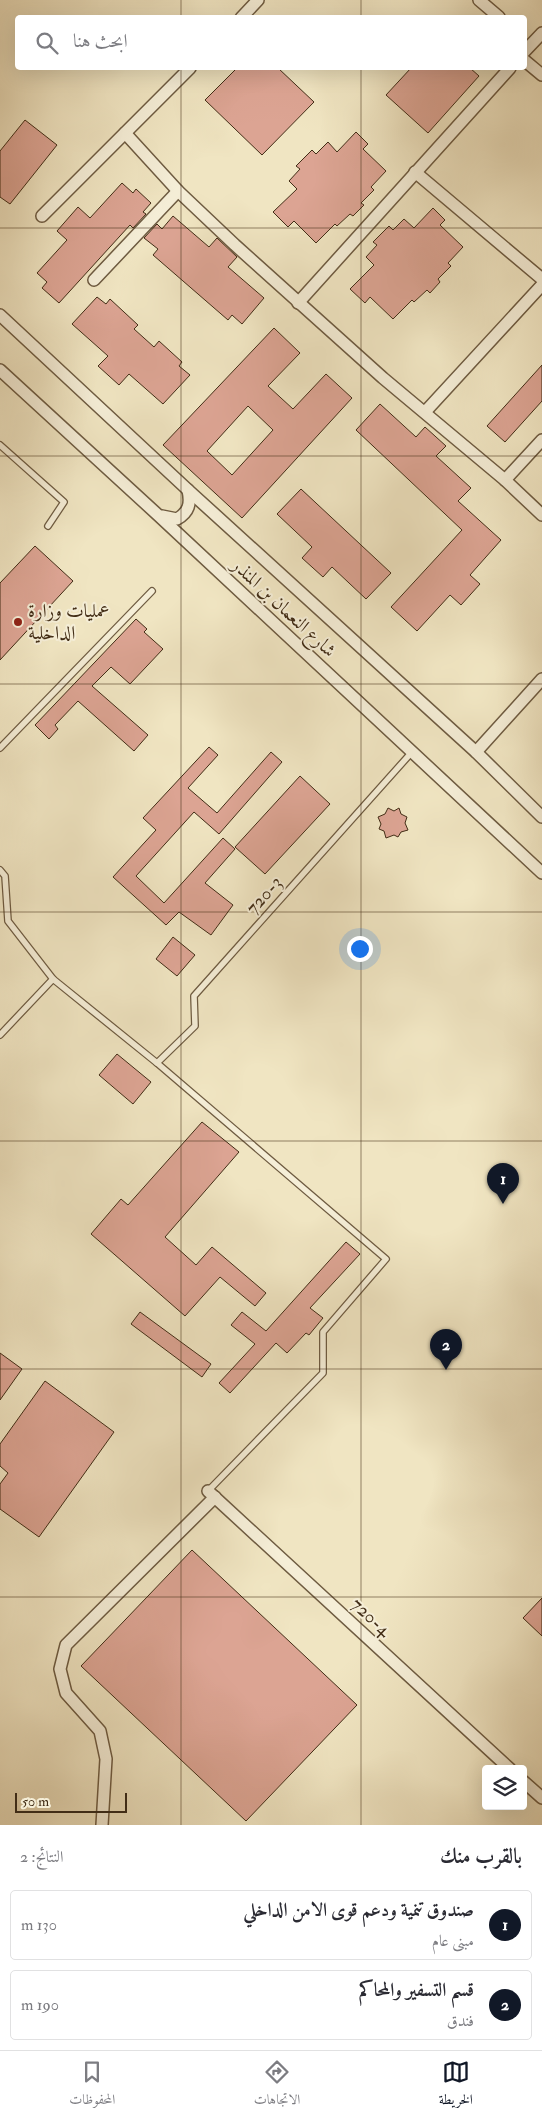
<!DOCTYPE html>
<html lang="ar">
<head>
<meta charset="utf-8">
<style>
	:root { --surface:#fff; --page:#f2f2f3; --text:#2b2b33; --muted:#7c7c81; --line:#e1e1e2; --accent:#111827 }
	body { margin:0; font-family:"IM FELL Double Pica",Amiri,serif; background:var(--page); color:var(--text); direction:rtl }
	.controls { position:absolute; right:15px; bottom:15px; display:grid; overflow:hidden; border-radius:5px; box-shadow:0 5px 20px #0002 }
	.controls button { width:45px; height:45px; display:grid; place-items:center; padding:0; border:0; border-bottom:1px solid var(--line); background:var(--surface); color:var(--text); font:25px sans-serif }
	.scale { position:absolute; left:15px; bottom:12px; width:112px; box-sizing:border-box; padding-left:5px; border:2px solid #422d16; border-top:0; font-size:14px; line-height:18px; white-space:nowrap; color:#422d16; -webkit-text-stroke:4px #f5eed7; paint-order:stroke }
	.you { position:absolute; left:359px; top:948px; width:18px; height:18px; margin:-12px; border:4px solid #fff; border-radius:50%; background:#1a73e8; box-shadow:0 0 0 8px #1a73e833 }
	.badge { display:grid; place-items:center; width:32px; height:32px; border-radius:50%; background:var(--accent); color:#fff; font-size:16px; font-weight:700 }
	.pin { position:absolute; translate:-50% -41px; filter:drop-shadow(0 1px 2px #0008) }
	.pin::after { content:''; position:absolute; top:26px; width:18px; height:15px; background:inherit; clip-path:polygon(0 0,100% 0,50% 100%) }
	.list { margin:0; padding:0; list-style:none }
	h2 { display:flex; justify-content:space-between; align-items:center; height:65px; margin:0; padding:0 20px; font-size:21px }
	h2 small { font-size:16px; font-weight:400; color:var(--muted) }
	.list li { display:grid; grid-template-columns:32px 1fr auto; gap:15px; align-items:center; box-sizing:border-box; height:70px; margin:0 10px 10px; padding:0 10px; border:1px solid var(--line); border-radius:5px }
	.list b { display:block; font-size:19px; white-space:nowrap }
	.list p { margin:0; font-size:16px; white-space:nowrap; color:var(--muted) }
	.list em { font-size:16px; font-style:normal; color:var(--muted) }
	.icon { flex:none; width:28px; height:28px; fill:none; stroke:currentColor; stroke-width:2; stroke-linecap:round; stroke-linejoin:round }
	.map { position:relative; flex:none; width:542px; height:1825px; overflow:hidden; direction:ltr }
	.search { position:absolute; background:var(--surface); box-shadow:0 5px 20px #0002; left:15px; right:15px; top:15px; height:55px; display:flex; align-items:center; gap:12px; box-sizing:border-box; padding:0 18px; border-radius:5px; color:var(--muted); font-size:19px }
	.sheet { height:225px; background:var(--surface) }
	nav { display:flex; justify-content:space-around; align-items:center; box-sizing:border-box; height:70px; border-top:1px solid var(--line); background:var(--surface); font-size:14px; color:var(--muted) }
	nav a { display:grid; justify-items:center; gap:2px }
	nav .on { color:var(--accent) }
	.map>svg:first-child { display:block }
	.building { fill:#dca493; stroke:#422d16; fill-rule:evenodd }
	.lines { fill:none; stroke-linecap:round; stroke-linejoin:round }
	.lane-casing { stroke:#6e5b41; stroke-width:8 }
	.street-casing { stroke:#6e5b41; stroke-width:14 }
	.lane { stroke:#f5eed7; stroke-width:5.5 }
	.street { stroke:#f5eed7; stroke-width:11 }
	.grid { fill:none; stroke:#422d16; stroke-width:1; stroke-opacity:0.55 }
	.poi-dot { fill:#8f2418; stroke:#f5eed7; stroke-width:2 }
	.labels { text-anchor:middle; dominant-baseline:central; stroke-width:4; stroke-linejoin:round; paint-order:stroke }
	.street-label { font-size:19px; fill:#422d16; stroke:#f5eed7 }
	.poi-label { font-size:19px; fill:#422d16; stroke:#f5eed7; text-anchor:start }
</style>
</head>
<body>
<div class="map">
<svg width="542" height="1825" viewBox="0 0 542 1825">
	<rect width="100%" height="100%" fill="#f0e5c2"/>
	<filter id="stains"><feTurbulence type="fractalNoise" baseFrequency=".004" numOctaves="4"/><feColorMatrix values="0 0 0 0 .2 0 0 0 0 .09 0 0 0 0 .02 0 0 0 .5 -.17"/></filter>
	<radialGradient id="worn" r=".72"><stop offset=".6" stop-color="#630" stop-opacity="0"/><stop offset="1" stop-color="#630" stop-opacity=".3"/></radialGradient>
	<g class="building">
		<path d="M237,68H278L314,102L262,155L205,100Z"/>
		<path d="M411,68H470L479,76L428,133L386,95Z"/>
		<path d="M25,120L57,145L10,204L0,197V151Z"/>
		<path d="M356,132L368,144L363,149L386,171L371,187L374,190L361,203L364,205L353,216L350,214L337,226L335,224L316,243L294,221L288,227L273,212L297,189L289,181L300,169L296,166L312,150L316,154L328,142L337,152Z"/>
		<path d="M122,183L133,193L136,189L151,203L143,212L146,214L133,228L130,225L59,303L42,288L47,282L37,273L67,240L57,231L78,207L90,218Z"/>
		<path d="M433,208L445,220L440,225L463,247L448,263L451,266L438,279L440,282L430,293L427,290L414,302L412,300L393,319L370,297L365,303L350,289L374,265L366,257L377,245L373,242L389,226L393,230L404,219L414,228Z"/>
		<path d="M173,216L209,247L217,238L237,257L228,267L264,298L242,324L232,315L228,320L153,255L158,249L144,238L157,224L162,229Z"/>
		<path d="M97,297L106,304L110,299L138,325L134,329L154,347L159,341L182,362L179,366L190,375L163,404L129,374L119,385L98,366L108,356L72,324Z"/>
		<path d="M274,328L300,353L268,386L293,409L326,374L352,398L242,518L163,445ZM248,406L273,430L232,475L207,451Z"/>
		<path d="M542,365V401L505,442L487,426Z"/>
		<path d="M380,404L416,437L425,427L446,446L436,456L471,488L458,501L501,540L470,575L480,584L461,605L450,595L417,631L391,607L462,530L356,430Z"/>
		<path d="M301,489L391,573L366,599L332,567L323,577L302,558L312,547L277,514Z"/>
		<path d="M35,546L73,581L0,660V583Z"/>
		<path d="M136,619L147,629L144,632L163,649L130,684L111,667L92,686L148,735L134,751L78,701L55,725L58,729L49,739L35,725Z"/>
		<path d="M209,747L218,755L188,788L217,813L271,752L282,762L219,834L194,812L136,876L164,903L223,838L235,849L205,883L233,905L211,935L179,912L166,925L113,877L156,830L143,818Z"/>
		<path d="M300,776L330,804L265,874L235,847Z"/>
		<path d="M388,808L394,811L399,808L401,814L407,817L405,823L408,830L401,832L398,837L394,835L386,838L384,831L379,829L381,824L378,817L385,814Z"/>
		<path d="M173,937L195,955L177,976L156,959Z"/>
		<path d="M117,1054L151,1082L133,1104L99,1075Z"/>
		<path d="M202,1122L239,1152L165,1237L196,1265L212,1247L266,1293L255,1306L220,1277L185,1316L91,1234L121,1199L128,1205Z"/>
		<path d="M346,1242L360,1254L310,1308L323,1318L309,1335L306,1333L287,1353L276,1343L230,1393L219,1383L255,1344L231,1325L242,1312L266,1331Z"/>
		<path d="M140,1312L211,1364L202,1377L131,1324Z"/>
		<path d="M0,1353L22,1369L0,1400Z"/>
		<path d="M45,1381L114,1432L39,1537L0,1509V1484L8,1473L0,1466V1444Z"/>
		<path d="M192,1550L357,1705L246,1821L81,1666Z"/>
		<path d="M542,1598V1636L523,1618Z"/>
	</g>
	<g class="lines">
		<g class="lane-casing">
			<g id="lane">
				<path d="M0,445L64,502L48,526"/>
				<path d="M0,748L152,591"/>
				<path d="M0,870L5,876L8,921L53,979"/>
				<path d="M0,1035L53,979L157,1063L386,1259L323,1332V1373L208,1491"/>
				<path d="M157,1063L195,1026L194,996L412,752"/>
			</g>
		</g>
		<g class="street-casing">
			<g id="street">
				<path d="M479,0L499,17"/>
				<path d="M241,18L258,0"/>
				<path d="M524,52L542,33"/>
				<path d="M524,60L542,75"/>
				<path d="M125,133L178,191L235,245L383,378L505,480L542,515"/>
				<path d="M415,172L542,279"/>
				<path d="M42,216L190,68"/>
				<path d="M94,280L178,191"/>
				<path d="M298,303L510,68"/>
				<path d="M0,315L188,490L476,752L542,817"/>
				<path d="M0,370L158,515L542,873"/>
				<path d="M425,412L542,285"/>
				<path d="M505,480L542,440"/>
				<path d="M162,516L177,519C189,512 191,504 188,490"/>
				<path d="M476,752L542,679"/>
				<path d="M208,1491L510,1769"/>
				<path d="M523,1781L542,1798"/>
				<path d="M102,1825L106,1759L100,1731L66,1693L60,1669L66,1645L215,1497"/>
			</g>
		</g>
		<use href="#lane" class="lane"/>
		<use href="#street" class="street"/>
	</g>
	<path class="grid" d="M181,0V18M361,0V18M181,68V1825M361,68V1825M0,228H542M0,456H542M0,684H542M0,912H542M0,1141H542M0,1369H542M0,1597H542"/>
	<circle class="poi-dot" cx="18" cy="622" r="5"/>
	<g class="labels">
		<g class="street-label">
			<text transform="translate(284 608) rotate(43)">شارع النعمان بن المنذر</text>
			<text transform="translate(264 895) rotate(-48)">720-3</text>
			<text transform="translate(371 1617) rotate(43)">720-4</text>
		</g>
		<g class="poi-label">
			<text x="28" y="611">عمليات وزارة<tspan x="28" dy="22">الداخلية</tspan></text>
		</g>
	</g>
	<rect width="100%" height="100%" filter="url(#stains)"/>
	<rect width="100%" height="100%" fill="url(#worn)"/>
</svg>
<div class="controls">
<button><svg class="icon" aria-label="layers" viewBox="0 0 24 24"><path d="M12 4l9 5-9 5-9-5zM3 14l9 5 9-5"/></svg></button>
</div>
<div class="scale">50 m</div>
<div class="you"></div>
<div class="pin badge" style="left:503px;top:1204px">1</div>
<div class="pin badge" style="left:446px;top:1370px">2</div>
<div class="search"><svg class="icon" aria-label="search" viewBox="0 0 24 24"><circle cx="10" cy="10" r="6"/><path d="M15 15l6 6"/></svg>ابحث هنا</div>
</div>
<section class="sheet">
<h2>بالقرب منك<small>النتائج: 2</small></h2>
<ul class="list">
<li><span class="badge">1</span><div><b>صندوق تنمية ودعم قوى الامن الداخلي</b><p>مبنى عام</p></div><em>130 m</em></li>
<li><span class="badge">2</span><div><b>قسم التسفير والمحاكم</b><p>فندق</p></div><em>190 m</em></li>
</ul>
</section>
<nav>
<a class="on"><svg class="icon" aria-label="map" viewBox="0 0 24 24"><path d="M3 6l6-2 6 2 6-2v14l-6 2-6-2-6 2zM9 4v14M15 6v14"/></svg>الخريطة</a>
<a><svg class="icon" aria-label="directions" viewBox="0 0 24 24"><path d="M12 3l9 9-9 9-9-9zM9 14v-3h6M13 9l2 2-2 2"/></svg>الاتجاهات</a>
<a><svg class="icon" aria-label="saved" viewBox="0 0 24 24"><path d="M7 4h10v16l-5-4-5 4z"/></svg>المحفوظات</a>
</nav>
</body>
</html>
